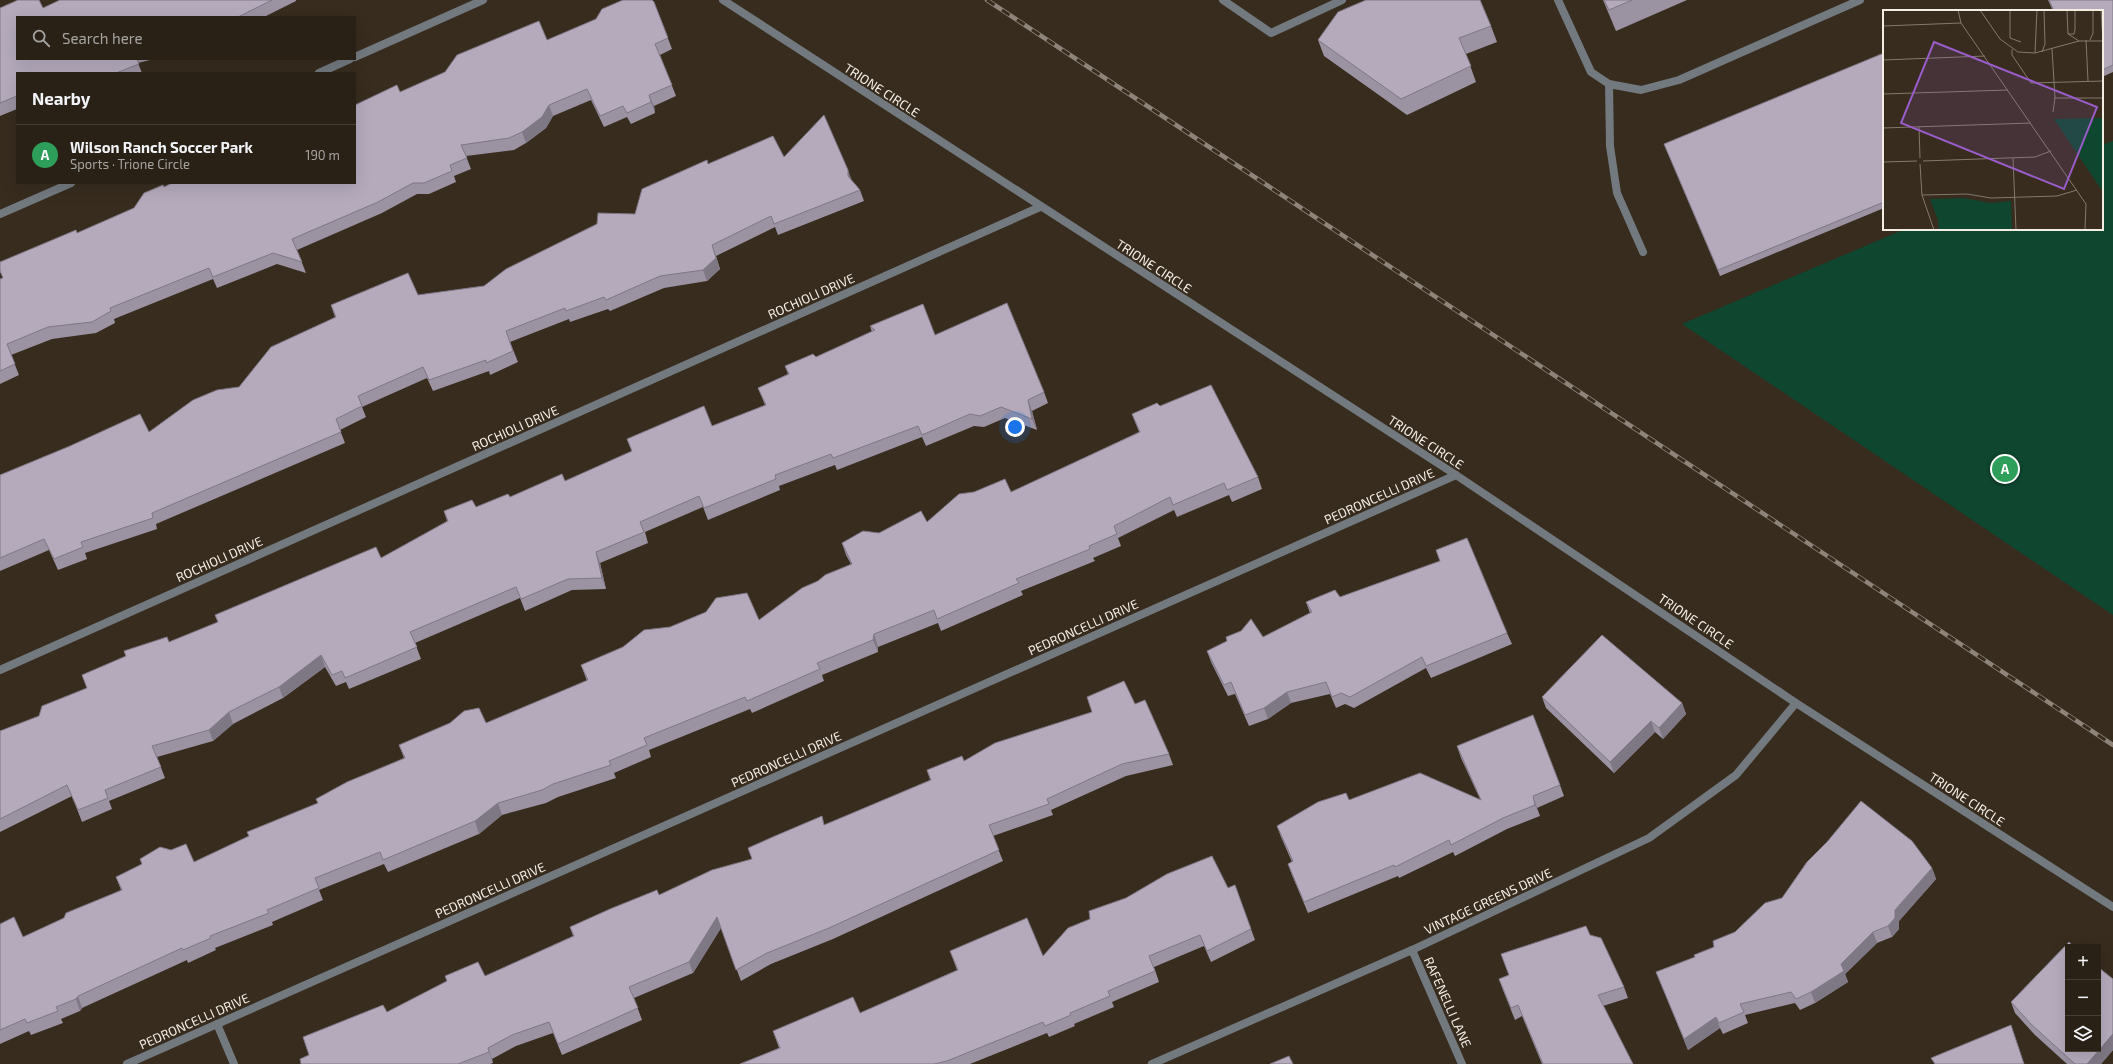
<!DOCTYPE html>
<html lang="en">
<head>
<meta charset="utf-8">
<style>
	:root { --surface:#292116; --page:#31291f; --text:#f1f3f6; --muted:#a5a3a1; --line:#453e35; --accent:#2563eb }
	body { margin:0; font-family:"Exo 2",sans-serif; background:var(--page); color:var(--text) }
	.controls { position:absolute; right:12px; bottom:12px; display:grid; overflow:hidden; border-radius:0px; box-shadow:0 4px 16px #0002 }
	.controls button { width:36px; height:36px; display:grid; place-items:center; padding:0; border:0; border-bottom:1px solid var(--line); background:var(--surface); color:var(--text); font:20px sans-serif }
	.you { position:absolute; left:1015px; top:427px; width:14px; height:14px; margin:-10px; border:3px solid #fff; border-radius:50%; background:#1a73e8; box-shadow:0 0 0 6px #1a73e833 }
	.badge { display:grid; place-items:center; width:26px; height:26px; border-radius:50%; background:var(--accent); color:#fff; font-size:13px; font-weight:700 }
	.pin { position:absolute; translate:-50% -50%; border:2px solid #fff; box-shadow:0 1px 4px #0006 }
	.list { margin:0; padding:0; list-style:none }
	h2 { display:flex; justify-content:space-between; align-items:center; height:52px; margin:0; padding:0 16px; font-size:17px }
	h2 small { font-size:13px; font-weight:400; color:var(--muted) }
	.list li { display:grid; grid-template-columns:26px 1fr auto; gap:12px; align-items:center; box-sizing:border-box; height:60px; padding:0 16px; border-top:1px solid var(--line) }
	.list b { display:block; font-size:15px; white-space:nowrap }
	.list p { margin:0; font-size:13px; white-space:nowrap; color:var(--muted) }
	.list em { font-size:13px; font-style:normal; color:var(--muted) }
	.icon { flex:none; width:22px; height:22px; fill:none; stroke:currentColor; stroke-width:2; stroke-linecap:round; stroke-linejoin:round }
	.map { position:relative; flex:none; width:2113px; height:1064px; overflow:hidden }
	.search { position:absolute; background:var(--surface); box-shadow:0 4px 16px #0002; left:16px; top:16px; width:340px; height:44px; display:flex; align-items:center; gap:10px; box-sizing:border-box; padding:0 14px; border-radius:0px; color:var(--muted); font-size:15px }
	.panel { position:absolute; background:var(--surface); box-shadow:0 4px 16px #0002; left:16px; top:72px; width:340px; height:112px; border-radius:0px }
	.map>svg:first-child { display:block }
	.green { fill:#0f462f }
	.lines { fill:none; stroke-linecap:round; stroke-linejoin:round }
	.lane { stroke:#72797f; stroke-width:8 }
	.street { stroke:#72797f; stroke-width:8 }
	.rail-casing { stroke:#8e8479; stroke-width:4.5 }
	.rail { stroke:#372c1e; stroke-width:3; stroke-dasharray:9; stroke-linecap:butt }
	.wall { fill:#9b92a2 }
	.shaded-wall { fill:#7e7784 }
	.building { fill:#b4aabc; stroke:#7e7784 }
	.labels { text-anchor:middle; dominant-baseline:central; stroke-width:4; stroke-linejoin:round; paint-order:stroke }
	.street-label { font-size:13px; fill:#f4ede4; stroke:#372c1e }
	.inset-road { fill:none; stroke:#83796d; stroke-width:1 }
	.view { fill:#995cc8; fill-opacity:0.15; stroke:#995cc8; stroke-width:2 }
	.inset-edge { fill:none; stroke:#f4ede4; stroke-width:2 }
</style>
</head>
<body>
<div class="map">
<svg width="2113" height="1064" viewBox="0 0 2113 1064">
	<rect width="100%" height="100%" fill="#372c1e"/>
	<path class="green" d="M2113,141V615L1682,324L1905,229H2102V145Z"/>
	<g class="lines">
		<g class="lane">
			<path d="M1223,0L1271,33L1342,0"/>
			<path d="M1558,0L1591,72L1609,84L1641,90L1679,80L1860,0"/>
			<path d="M1609,84L1610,146L1617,193L1643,252"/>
		</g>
		<g class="street">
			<path d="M723,0L1456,475L1796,703L2113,907"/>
			<path d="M355,57L483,0"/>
			<path d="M319,73L350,59"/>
			<path d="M0,214L71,183"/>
			<path d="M0,670L1040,207"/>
			<path d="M1412,950L1462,1064"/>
			<path d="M217,1024L234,1064"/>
			<path d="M127,1064L1456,475"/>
			<path d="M1152,1064L1412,950L1649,838L1736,775L1796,703"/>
		</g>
		<g class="rail-casing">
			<path id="rail" d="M987,0L2113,745"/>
		</g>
		<use href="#rail" class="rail"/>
	</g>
	<g class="wall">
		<path d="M60,0H296V1L264,17H17V59H154L138,63L142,73H17V109L0,116V8H43Z"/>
		<path d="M1603,0H1687L1616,31Z"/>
		<path d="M2048,0H2113V72L2102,77V11H2053Z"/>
		<path d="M654,2L672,49L660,55L676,96L654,106L655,113L631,124L627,117L604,127L591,100L553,116L546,128L526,143L514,150L466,156L471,169L454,176L456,182L429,194H417L382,213L297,250L306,273L277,264L217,288L213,279L114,319L115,323L96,333L52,339L11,355L19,375L0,384V279L77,233L134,208L164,187L355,183L400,92Z"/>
		<path d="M1491,26L1497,42L1466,54L1476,82L1407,115L1324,56L1318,40Z"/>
		<path d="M1884,53V208L1720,276L1664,144Z"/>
		<path d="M784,157L852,181L860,190L864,201L778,235L775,227L716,256L720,269L707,281L664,288L610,311L608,309L570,322L569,319L510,342L518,362L490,375L489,371L433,391L427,378L362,407L366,417L340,430L345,443L156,524L157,529L85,553L87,559L58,570L49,550L0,571V475L149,432L239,387L335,317L331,305L418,295L484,286L635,214L708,164Z"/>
		<path d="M870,326L935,335L1044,392L1048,403L1032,411L1037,430L1005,418L984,427L974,426L926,446L922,437L837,470L835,465L779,486L780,490L708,520L703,507L645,532L648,543L600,563L606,589L572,590L525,611L520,598L415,643L421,659L349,689L346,682L336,686L325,667L283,698L233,724L213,741L157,757L165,778L109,801L112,809L82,822L72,796L0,832V731L39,716L87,688L82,675L126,657L124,651L169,642L381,558L447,521L444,511L476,507L565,481L632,452L627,439L712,426L765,405L758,388L788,374L785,366L816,357L872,332Z"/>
		<path d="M1160,406L1258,477L1262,489L1232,502L1229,495L1177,517L1174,510L1118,538L1121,546L1093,558L1095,561L1021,591L1023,595L941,631L938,623L878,647V652L822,675L824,681L752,713L750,709L649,750L651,757L614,773L616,778L558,797L546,803L502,815L479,834L388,872L384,864L319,890L323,900L272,922L273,925L215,948L216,950L188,963L187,960L82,1008L80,1011L61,1019L63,1023L31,1035L29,1031L0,1044V924L23,937L64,918L121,890L116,877L194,862L318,804L316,799L404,758L399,745L486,723L587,681L581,665L759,620L818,581L851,564L846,555L842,543L879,533L927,522L1011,492L1139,432L1132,414Z"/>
		<path d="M1436,550L1507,633L1512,644L1431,678L1426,668L1354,708L1345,704L1336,708L1330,694L1291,703L1268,719L1249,726L1235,694L1228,696L1211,662L1207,651L1263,637L1310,613L1306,602L1340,597L1440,561Z"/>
		<path d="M1542,697L1682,703L1686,714L1663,739L1655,732L1614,773L1546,708Z"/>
		<path d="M1135,704L1169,754L1173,765L1126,776L1051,810L1053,815L993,836L1003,861L833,939L771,964L741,981L721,928L693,973L634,998L642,1020L562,1055L553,1033L516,1046L492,1059L493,1063L490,1064H301L309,1055L387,1012L485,976L573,936L570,927L659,895L752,859L748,848L825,825L930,780L927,770L964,761Z"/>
		<path d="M1457,746L1560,785L1564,796L1537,808L1540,816L1507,829L1455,856L1453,852L1399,878L1398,876L1308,913L1292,875L1288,864L1292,862L1281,837L1277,826L1349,800L1480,799L1461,758Z"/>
		<path d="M1932,868L1936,879L1899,921V929L1892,937L1877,943L1845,974L1848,982L1815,1003L1800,1010L1795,1003L1745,1015L1748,1023L1723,1034L1720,1028L1688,1050L1656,972L1695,957L1714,947L1782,898Z"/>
		<path d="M1235,885L1255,940L1211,962L1204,946L1154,967L1159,982L1112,1002L1114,1007L1074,1024L1075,1026L1049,1037L1047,1033L970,1064H740L779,1048L773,1031L860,1013L957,970L950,951L1043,956Z"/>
		<path d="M1590,935L1624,987L1628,998L1603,1006L1633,1064H1542L1522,1016L1515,1020L1503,990L1499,979L1509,975L1501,954Z"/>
		<path d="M2011,1002L2113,1050L2101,1064H2067L2035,1035L2015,1013Z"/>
	</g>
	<g class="shaded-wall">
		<path d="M649,95L654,106L655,113L651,102Z"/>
		<path d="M549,105L553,116L546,128L526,143L522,132Z"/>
		<path d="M848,170L852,181L848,176Z"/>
		<path d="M712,245L720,269L707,281L703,270Z"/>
		<path d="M1028,400L1032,411L1037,430L1032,419Z"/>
		<path d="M596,552L600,563L606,589L602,578Z"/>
		<path d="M874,634L878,647V652L873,640Z"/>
		<path d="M321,655L325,667L283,698L279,687Z"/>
		<path d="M1287,692L1291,703L1268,719L1264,708Z"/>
		<path d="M1682,703L1686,714L1663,739L1659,728Z"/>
		<path d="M229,712L233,724L213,741L209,730Z"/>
		<path d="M1651,721L1655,732L1614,773L1610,762Z"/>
		<path d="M1533,796L1537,808L1540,816L1535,805Z"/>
		<path d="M498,803L502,815L479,834L475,821Z"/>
		<path d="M1932,868L1936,879L1899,921V929L1892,937L1888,926L1895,910Z"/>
		<path d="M717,917L721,928L693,973L689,962Z"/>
		<path d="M1873,932L1877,943L1845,974L1848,982L1815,1003L1811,992Z"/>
		<path d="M78,996L82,1008L80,1011L76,999Z"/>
		<path d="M1716,1017L1720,1028L1688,1050L1684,1039Z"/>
		<path d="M2113,1034V1050L2101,1064H2087Z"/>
		<path d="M488,1048L492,1059L493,1063L489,1052Z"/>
	</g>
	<g class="building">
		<path d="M18,0H39L43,8L60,0H272L238,17H17V59H137L139,64L116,73H17V96L0,103V8Z"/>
		<path d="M623,0H652L654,2L668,38L655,44L672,85L649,95L651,102L627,113L623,106L600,116L587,89L549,105L542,117L522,132L509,138L461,145L467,158L450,165L452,171L424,183H413L378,202L292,239L302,262L273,253L213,277L209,268L110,308L111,311L92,322L48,327L7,344L15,364L0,371V279L3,278L0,271V262L76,230L77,233L134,208L144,193L163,185L164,187L172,183H355V105L397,85L400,92L445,72L457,55L539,21L547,40L596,19L602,9Z"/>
		<path d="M1366,0H1480L1491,26L1459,38L1471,66L1401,99L1318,40L1338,12Z"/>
		<path d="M1604,0H1632L1609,10Z"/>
		<path d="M2049,0H2113V65L2102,70V11H2054Z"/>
		<path d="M1884,53V202L1718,270L1664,144Z"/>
		<path d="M824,115L848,170V176L860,190L774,224L771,216L712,245L716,258L703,270L660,276L606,300L604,297L566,311L565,308L506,331L513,351L486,363V360L429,380L423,367L358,396L362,406L336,419L341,432L152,513L153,518L81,542L83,547L54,559L44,539L0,558V475L70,446L140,414L149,432L193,400L217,390L239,387L271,347L336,317L331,305L408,273L418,295L484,286L506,269L597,224L598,213L635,214L642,189L707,160L708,164L773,136L784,157Z"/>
		<path d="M1007,303L1044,392L1028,400L1032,419L1001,407L980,416L970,414L922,435L918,426L833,458L831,454L775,475L776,479L704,508L699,496L640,522L644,532L596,552L602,578L568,579L521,599L516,587L410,632L417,647L345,678L342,671L332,675L321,655L279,687L229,712L209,730L152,746L161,767L105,790L108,798L78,810L67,785L0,819V731L39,716L42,706L87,688L82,675L126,656L124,651L167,637L169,642L218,622L215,615L376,547L381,558L448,521L444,511L472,500L476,507L508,494L510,497L562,474L565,481L632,451L627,439L704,406L712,426L766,405L758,388L789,374L785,366L813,354L816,357L875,330L870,326L923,304L935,335Z"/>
		<path d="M1211,385L1258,477L1227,490L1224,483L1173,505L1170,497L1114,526L1117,534L1089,546L1090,549L1016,579L1019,583L937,619L934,610L874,634L873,640L817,663L820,669L747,701L745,697L644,738L647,745L609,761L611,765L553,784L542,790L498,803L475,821L383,860L380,852L315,878L319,888L267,910L269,913L210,936L211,938L183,950L182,948L78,996L76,999L56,1007L58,1011L27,1023L25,1019L0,1030V924L14,917L23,937L64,918L66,913L122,890L116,877L142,864L140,859L160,847L171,850L186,844L194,862L249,836L247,832L318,803L316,799L347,782L405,758L399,745L450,723L464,711L479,708L486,723L588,680L581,665L623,647L644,630L670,627L706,612L716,598L747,593L759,620L802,588L818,581L825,575L852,564L842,543L863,531L879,533L921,511L927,522L959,494L974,492L1005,479L1011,492L1140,432L1132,414L1157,403L1160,406Z"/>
		<path d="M1467,538L1507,633L1426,666L1422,657L1350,697L1341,693L1332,697L1326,682L1287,692L1264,708L1245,715L1231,682L1224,685L1207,651L1227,641L1226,637L1241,631L1251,619L1263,637L1312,612L1306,602L1335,590L1340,597L1440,561L1436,550Z"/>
		<path d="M1602,635L1682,703L1659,728L1651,721L1610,762L1542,697Z"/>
		<path d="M1124,681L1135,704L1145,700L1169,754L1122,764L1047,799L1049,804L989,825L999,850L829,928L767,953L736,970L717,917L689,962L629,987L638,1008L558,1044L549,1022L512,1035L488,1048L489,1052L458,1064H301L300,1059L309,1055L303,1037L383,1005L387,1012L447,981L445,976L478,962L485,976L574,936L570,927L610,909L657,890L659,895L712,870L752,859L748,848L775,836L822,816L824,825L931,780L927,770L962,756L964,761L995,743L1092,712L1087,697Z"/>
		<path d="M1533,715L1560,785L1533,796L1535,805L1503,818L1451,845L1449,840L1395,867L1394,865L1304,902L1288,864L1293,861L1277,826L1318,802L1346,793L1349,800L1420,773L1481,800L1457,746Z"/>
		<path d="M1861,801L1912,841L1932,868L1895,910V918L1888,926L1873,932L1841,964L1844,971L1811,992L1796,999L1791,992L1740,1004L1744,1012L1719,1023L1716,1017L1684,1039L1656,972L1695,957L1694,955L1714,947L1713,941L1735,932L1765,903L1782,898L1807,862L1827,842Z"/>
		<path d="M1212,856L1228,888L1235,885L1251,929L1207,951L1200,935L1149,956L1155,971L1108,991L1110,996L1070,1013L1071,1015L1045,1026L1043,1022L947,1061L934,1064H740L780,1048L773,1031L853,997L860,1013L958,970L950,951L1027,918L1043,956L1068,928L1090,919L1089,911L1126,898L1167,874Z"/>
		<path d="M1586,926L1590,935L1601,938L1624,987L1598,995L1633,1064H1543L1518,1005L1511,1008L1499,979L1509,975L1501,954Z"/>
		<path d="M2069,942L2074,947H2068V1049H2098V967L2113,979V1034L2087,1064H2075L2031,1024L2011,1002Z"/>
		<path d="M2011,1025L2024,1064H1935L1931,1058Z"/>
		<path d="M1289,1056L1293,1064H1270Z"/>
	</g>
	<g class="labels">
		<g class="street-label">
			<text transform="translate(882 90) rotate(33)">TRIONE CIRCLE</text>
			<text transform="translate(1154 266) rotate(33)">TRIONE CIRCLE</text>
			<text transform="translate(811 296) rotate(-24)">ROCHIOLI DRIVE</text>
			<text transform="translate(515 428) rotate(-24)">ROCHIOLI DRIVE</text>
			<text transform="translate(1426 442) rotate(33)">TRIONE CIRCLE</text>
			<text transform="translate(1379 496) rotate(-24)">PEDRONCELLI DRIVE</text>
			<text transform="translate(219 559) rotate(-24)">ROCHIOLI DRIVE</text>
			<text transform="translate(1696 621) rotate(34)">TRIONE CIRCLE</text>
			<text transform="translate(1083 627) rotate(-24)">PEDRONCELLI DRIVE</text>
			<text transform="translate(786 759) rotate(-24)">PEDRONCELLI DRIVE</text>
			<text transform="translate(1967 799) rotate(33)">TRIONE CIRCLE</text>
			<text transform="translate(490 890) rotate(-24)">PEDRONCELLI DRIVE</text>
			<text transform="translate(1488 901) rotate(-25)">VINTAGE GREENS DRIVE</text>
			<text transform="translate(1448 1002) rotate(66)">RAFENELLI LANE</text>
			<text transform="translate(194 1021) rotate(-24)">PEDRONCELLI DRIVE</text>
		</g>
	</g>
	<g transform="translate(1883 10)">
		<rect width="220" height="220" fill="#372c1e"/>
		<path d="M220,108V182L171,109ZM81,188L107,193L128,191L129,220H56L55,210L47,189Z" fill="#0f462f"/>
		<path class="inset-road" d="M75,0L78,13M97,0L117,29L135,42L152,43L196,31H220M127,0V28L138,32M184,0L185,24L196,31M218,0L220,31M0,16L78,13L203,194L202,220M185,24H191L192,20V0M203,30L205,71M207,30L210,23V0M129,39V45L148,73L220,71M169,39L172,88L170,102M159,42L162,34L161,0M152,43L154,0M0,50L102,46M0,84L125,80M172,88H220M36,117L37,148M0,118L148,113M130,148L133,220M40,151L152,147L168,141M0,152L34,151M37,154L39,185L51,220M39,185L84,184L108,188L174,186L194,180"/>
		<path class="view" d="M51,32L214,97L181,179L18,113Z"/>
		<rect width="220" height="220" class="inset-edge"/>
	</g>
</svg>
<div class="controls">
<button>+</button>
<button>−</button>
<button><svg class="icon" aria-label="layers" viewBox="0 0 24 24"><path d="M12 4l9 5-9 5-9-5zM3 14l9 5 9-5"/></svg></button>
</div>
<div class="you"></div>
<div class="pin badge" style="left:2005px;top:469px;background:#2e9e5b">A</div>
<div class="search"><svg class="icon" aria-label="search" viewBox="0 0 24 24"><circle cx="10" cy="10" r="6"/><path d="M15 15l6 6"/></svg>Search here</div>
<section class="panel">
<h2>Nearby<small></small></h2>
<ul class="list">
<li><span class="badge" style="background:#2e9e5b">A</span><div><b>Wilson Ranch Soccer Park</b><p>Sports · Trione Circle</p></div><em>190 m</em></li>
</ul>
</section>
</div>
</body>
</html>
